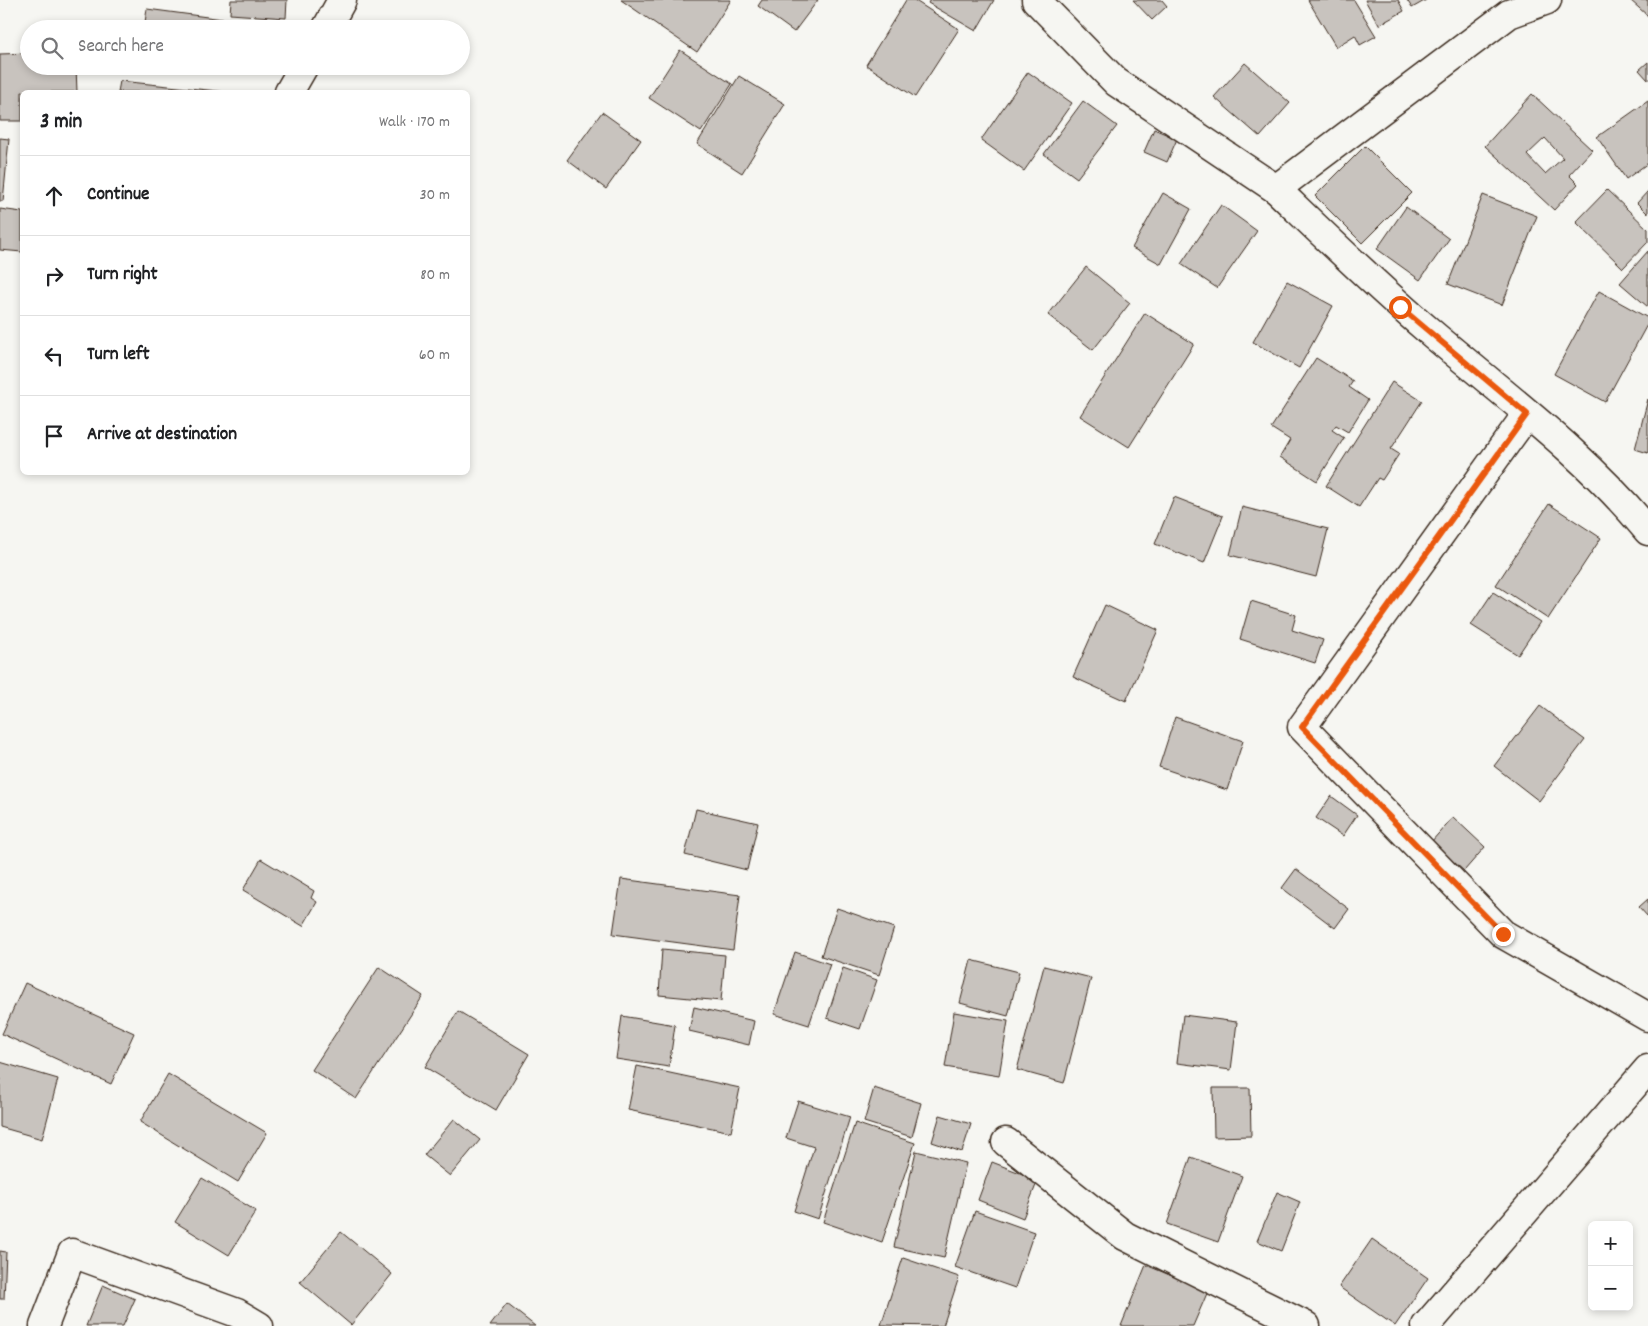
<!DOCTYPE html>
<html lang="en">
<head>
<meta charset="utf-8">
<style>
	:root { --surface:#fff; --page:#f6f6f6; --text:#202124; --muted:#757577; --line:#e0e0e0 }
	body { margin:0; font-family:Dekko,sans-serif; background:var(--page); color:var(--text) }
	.controls { position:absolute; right:15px; bottom:15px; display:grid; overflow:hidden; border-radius:8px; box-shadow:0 2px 8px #0003 }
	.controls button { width:45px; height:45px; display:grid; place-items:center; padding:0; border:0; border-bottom:1px solid var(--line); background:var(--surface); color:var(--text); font:25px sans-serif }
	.stop { position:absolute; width:15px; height:15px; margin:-11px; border:4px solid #ea580c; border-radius:50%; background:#fff }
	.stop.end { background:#ea580c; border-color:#fff; box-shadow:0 1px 5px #0008 }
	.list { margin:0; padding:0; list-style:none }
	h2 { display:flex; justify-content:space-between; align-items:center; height:65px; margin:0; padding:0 20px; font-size:21px }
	h2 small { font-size:16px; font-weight:400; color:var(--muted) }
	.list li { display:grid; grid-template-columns:32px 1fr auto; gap:15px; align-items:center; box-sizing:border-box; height:80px; padding:0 20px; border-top:1px solid var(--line) }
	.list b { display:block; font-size:19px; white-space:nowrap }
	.list em { font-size:16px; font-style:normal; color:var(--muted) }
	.icon { flex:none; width:28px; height:28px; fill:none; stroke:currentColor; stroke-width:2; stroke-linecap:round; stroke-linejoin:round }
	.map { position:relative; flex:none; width:1648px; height:1326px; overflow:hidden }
	.search { position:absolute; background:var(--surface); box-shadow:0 2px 8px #0003; left:20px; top:20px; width:450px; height:55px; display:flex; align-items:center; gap:12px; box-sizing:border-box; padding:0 18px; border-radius:28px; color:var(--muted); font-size:19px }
	.panel { position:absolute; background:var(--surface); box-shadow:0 2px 8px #0003; left:20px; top:90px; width:450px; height:385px; border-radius:8px }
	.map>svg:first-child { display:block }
	.building { fill:#c8c3be; stroke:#3b2a1e; fill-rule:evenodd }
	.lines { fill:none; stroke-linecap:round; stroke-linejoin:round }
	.street-casing { stroke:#3b2a1e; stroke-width:31 }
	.street { stroke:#f6f6f2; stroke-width:28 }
	.route { stroke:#ea580c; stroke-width:6 }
</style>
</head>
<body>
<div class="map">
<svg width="1648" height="1326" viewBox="0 0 1648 1326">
	<rect width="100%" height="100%" fill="#f6f6f2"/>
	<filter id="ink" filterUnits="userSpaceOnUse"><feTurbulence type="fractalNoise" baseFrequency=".02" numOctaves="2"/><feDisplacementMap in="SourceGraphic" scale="10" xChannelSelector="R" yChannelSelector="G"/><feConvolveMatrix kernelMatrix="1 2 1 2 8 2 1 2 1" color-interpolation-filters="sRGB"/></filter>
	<g filter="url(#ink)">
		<g class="building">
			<path d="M231,0H287L286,18L230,14Z"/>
			<path d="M621,0H731L697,52Z"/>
			<path d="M762,0H818L794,32L758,6Z"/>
			<path d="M906,0H914L959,29L915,97L866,65Z"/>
			<path d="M930,0H994L976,31L928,3Z"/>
			<path d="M1133,0H1162L1167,6L1152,20Z"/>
			<path d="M1308,0H1354L1376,36L1360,45L1355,35L1336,47Z"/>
			<path d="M1365,0H1398L1404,11L1379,25Z"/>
			<path d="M1407,0H1426L1412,8Z"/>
			<path d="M1630,0H1648V16Z"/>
			<path d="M147,9L230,20L229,29H144Z"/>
			<path d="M303,22V29H236V25Z"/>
			<path d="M680,50L732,84L701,132L649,98Z"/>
			<path d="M29,53V66H76L77,92H22V121H0V54Z"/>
			<path d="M1648,62V80L1639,70Z"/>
			<path d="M1245,63L1290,103L1260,137L1214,97Z"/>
			<path d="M1028,72L1072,103L1024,171L981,140Z"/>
			<path d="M739,76L785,104L742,173L697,144Z"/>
			<path d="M120,81L227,92H118Z"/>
			<path d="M1532,94L1592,150L1569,175L1578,184L1554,210L1485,146ZM1545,138L1563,158L1545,174L1527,155Z"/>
			<path d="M1083,101L1117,126L1077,178L1044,154Z"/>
			<path d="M1648,101V163L1626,179L1597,137Z"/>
			<path d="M602,112L641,140L606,189L567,160Z"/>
			<path d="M1154,129L1177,139L1167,162L1144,152Z"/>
			<path d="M0,138L9,139L3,201H0Z"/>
			<path d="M1365,146L1412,193L1362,243L1315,196Z"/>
			<path d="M1607,190L1648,229V242L1623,268L1576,222Z"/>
			<path d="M1648,191V214L1637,203Z"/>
			<path d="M1163,193L1191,209L1161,264L1132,248Z"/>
			<path d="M1483,195L1537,216L1502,305L1448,284Z"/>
			<path d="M1221,205L1257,231L1217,288L1181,264Z"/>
			<path d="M1406,207L1449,239L1420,280L1377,249Z"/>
			<path d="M0,209L22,212V252L0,250Z"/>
			<path d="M1648,251V307L1620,283Z"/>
			<path d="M1086,267L1130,303L1093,350L1048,315Z"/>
			<path d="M1287,281L1333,306L1299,368L1253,342Z"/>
			<path d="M1599,291L1648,318V323L1605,402L1554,374Z"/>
			<path d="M1145,313L1194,344L1129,447L1080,416Z"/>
			<path d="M1316,358L1353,381L1349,387L1368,400L1348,432L1336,425L1332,430L1344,438L1317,481L1280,457L1290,440L1271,428Z"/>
			<path d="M1392,382L1422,401L1391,449L1399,454L1382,480L1378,478L1359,507L1326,486Z"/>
			<path d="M1648,399V453L1635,449Z"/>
			<path d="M1174,497L1223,516L1204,563L1155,544Z"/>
			<path d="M1549,504L1601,538L1548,619L1496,585Z"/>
			<path d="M1242,507L1328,529L1316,577L1230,555Z"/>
			<path d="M1493,592L1540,622L1518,655L1471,625Z"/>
			<path d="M1251,601L1296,615L1292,630L1323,640L1315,663L1240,639Z"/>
			<path d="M1105,605L1158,630L1126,701L1073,677Z"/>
			<path d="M1540,706L1585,740L1539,801L1494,766Z"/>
			<path d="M1175,717L1243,741L1227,790L1159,767Z"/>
			<path d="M1331,796L1357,815L1343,836L1316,818Z"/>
			<path d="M696,809L758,823L747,870L685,855Z"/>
			<path d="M1453,817L1485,847L1464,871L1431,842Z"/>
			<path d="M261,859L314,891L311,898L317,902L303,926L243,890Z"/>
			<path d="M1296,869L1349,909L1335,928L1282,888Z"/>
			<path d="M621,879L740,895L733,950L613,934Z"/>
			<path d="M1648,899V917L1639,907Z"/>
			<path d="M837,908L894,928L879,975L821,956Z"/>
			<path d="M662,949L725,955L721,1001L659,995Z"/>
			<path d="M795,952L830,964L809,1025L774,1014Z"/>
			<path d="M971,960L1019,972L1008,1016L960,1003Z"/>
			<path d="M1044,966L1091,978L1064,1083L1017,1070Z"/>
			<path d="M379,967L423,996L356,1099L312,1070Z"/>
			<path d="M843,968L877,980L860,1029L827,1018Z"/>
			<path d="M25,983L134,1033L111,1084L2,1034Z"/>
			<path d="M694,1007L754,1021L749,1045L689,1031Z"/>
			<path d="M458,1011L529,1054L496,1110L425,1067Z"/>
			<path d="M954,1012L1008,1021L999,1076L945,1067Z"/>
			<path d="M1183,1015L1237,1022L1231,1070L1177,1063Z"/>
			<path d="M622,1016L675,1025L669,1067L616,1059Z"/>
			<path d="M0,1062L58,1079L42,1139L0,1127Z"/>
			<path d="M637,1066L740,1088L731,1132L628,1110Z"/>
			<path d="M168,1074L267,1133L238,1182L140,1122Z"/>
			<path d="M874,1088L921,1103L912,1137L864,1122Z"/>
			<path d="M1213,1088H1250L1251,1136L1214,1137Z"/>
			<path d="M798,1101L850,1117L818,1219L794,1211L814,1147L786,1138Z"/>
			<path d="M940,1115L971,1124L962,1152L932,1142Z"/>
			<path d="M454,1119L480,1140L450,1176L424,1155Z"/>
			<path d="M855,1123L915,1143L882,1242L823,1222Z"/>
			<path d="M916,1151L966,1163L944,1258L894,1247Z"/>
			<path d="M1191,1157L1242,1176L1218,1242L1167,1224Z"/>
			<path d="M992,1162L1038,1180L1023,1218L978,1200Z"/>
			<path d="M202,1178L256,1211L229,1255L175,1222Z"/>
			<path d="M1277,1192L1300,1202L1281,1251L1257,1241Z"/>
			<path d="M975,1211L1034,1232L1015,1288L955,1267Z"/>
			<path d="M341,1232L392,1274L351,1325L300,1282Z"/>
			<path d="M1372,1239L1428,1278L1395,1326L1339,1287Z"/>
			<path d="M0,1251L6,1252L4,1299H0Z"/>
			<path d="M903,1258L959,1277L943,1326L881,1325Z"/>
			<path d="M1146,1265L1208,1291L1193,1326H1121Z"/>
			<path d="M103,1285L135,1299L123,1326H86Z"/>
			<path d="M507,1304L535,1326H490Z"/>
		</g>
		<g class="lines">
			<g class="street-casing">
				<g id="street">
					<path d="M1036,0L1116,82L1276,189L1509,14L1547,0"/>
					<path d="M326,29L342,0"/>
					<path d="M289,92L304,66"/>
					<path d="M1276,189C1326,237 1376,286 1429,331C1504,395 1585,454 1648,531"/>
					<path d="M1527,414L1302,727L1503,934L1648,1017"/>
					<path d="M1006,1142L1125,1236L1306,1326"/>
					<path d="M44,1326L72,1253L237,1313L259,1326"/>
					<path d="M1426,1326L1648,1069"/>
				</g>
			</g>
			<use href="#street" class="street"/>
		</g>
	</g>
	<g class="lines" filter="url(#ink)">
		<path class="route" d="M1400,307L1527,414L1302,727L1503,934"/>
	</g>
</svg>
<div class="controls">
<button>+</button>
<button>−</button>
</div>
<div class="stop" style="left:1400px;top:307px"></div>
<div class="stop end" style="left:1503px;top:934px"></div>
<div class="search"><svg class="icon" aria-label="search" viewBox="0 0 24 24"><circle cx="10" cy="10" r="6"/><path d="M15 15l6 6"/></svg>Search here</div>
<section class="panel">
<h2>3 min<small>Walk · 170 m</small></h2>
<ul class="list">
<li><svg class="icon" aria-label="ahead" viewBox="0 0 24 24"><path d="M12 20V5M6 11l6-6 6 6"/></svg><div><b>Continue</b></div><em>30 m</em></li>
<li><svg class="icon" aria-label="right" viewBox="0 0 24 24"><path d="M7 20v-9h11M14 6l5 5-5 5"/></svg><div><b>Turn right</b></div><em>80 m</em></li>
<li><svg class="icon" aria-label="left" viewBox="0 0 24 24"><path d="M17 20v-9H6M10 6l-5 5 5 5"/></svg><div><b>Turn left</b></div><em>60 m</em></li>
<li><svg class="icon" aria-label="arrive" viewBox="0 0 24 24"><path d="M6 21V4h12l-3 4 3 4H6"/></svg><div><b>Arrive at destination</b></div></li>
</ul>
</section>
</div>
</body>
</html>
